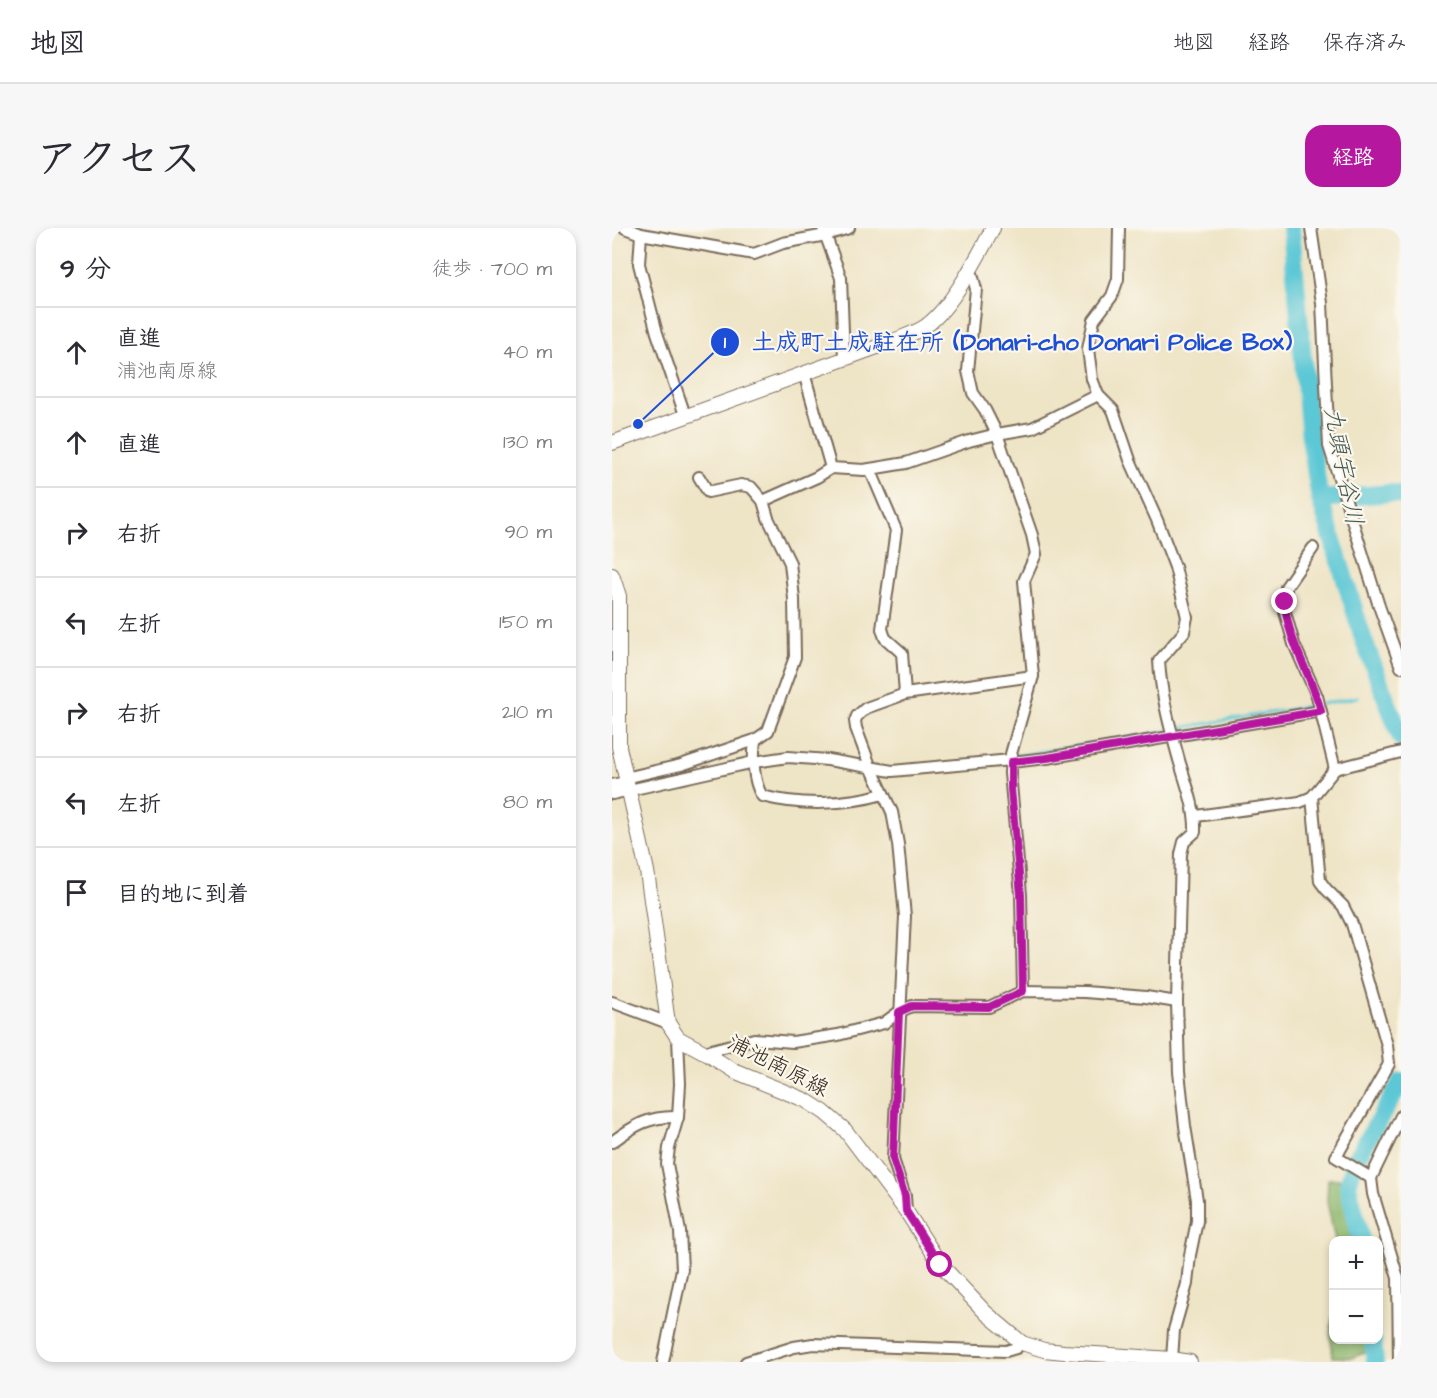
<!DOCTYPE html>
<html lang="ja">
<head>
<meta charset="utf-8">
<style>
	:root { --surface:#fff; --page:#f7f7f7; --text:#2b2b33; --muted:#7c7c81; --line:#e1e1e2; --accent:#b5179e }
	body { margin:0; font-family:"Architects Daughter","Klee One",sans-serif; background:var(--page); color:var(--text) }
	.controls { position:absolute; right:18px; bottom:18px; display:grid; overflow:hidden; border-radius:12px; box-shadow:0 3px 9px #0003 }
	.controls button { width:54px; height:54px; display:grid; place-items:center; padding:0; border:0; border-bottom:2px solid var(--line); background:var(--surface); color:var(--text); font:30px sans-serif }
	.stop { position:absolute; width:18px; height:18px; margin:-14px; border:4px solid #b5179e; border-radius:50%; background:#fff }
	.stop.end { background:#b5179e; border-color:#fff; box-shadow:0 2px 6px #0008 }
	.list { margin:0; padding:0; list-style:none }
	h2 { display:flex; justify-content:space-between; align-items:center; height:78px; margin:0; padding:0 24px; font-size:26px }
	h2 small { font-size:20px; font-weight:400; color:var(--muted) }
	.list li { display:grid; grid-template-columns:39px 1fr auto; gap:18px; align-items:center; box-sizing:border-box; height:90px; padding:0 24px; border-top:2px solid var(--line) }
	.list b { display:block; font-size:22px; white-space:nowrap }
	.list p { margin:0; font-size:20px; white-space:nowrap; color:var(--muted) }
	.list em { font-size:20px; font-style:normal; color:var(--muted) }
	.icon { flex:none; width:33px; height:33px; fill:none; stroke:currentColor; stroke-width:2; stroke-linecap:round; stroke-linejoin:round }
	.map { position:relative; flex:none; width:789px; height:1134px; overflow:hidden; border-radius:18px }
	header { display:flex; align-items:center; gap:36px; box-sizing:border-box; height:84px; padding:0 30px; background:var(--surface); border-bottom:2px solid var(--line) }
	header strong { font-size:28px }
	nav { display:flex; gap:33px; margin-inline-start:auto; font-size:21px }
	.intro { display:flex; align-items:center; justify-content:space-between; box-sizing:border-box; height:144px; padding:0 36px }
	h1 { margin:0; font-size:42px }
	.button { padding:15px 27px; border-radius:18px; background:var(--accent); color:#fff; font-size:21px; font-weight:700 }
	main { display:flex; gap:36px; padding:0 36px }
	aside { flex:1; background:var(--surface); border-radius:18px; box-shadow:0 3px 9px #0003 }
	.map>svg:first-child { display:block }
	.forest { fill:#8cb66c; stroke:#647045; stroke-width:1.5 }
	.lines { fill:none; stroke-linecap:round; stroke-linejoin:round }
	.stream { stroke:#5cc7d5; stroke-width:3 }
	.river { stroke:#5cc7d5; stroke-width:18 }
	.minor-casing { stroke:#7a6b59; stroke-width:14 }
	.major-casing { stroke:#7a6b59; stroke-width:16 }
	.minor { stroke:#fff; stroke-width:10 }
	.major { stroke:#fff; stroke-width:14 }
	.route { stroke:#b5179e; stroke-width:8 }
	.labels { text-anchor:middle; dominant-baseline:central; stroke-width:4.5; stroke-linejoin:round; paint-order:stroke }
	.street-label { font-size:22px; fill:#3b2a1e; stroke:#fbf7ec }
	.water-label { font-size:24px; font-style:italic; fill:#455955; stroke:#fbf7ec }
	.leader { fill:none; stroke:#1d4ed8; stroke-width:2 }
	.callout-dot { fill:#1d4ed8; stroke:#fbf7ec; stroke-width:2 }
	.mark-label { font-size:18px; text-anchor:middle; font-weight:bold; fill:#fff }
	.callout-label { font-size:24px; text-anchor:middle; font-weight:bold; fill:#1d4ed8; stroke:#fbf7ec; stroke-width:4.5; stroke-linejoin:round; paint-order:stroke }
</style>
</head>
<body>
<header>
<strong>地図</strong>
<nav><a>地図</a><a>経路</a><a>保存済み</a></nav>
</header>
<div class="intro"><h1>アクセス</h1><a class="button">経路</a></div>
<main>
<aside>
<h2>9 分<small>徒歩 · 700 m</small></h2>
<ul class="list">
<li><svg class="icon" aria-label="ahead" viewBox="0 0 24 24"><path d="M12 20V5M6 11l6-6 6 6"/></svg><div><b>直進</b><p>浦池南原線</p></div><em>40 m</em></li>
<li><svg class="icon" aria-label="ahead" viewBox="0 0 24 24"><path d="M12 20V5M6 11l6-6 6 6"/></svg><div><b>直進</b></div><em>130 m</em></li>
<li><svg class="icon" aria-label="right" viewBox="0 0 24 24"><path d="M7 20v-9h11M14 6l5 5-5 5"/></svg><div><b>右折</b></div><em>90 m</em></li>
<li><svg class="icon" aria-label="left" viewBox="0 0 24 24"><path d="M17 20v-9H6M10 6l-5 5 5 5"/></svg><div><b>左折</b></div><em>150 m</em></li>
<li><svg class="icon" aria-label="right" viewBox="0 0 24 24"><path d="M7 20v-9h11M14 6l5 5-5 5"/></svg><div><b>右折</b></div><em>210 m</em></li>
<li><svg class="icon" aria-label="left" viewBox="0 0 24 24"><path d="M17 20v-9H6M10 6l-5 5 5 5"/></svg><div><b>左折</b></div><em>80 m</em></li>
<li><svg class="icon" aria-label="arrive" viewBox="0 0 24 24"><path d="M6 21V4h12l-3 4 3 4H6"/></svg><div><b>目的地に到着</b></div></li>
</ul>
</aside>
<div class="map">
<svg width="789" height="1134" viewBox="0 0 789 1134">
	<rect width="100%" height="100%" fill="#fbf7ec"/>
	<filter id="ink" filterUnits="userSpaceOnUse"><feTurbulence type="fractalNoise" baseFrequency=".0167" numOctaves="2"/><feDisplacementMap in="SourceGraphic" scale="12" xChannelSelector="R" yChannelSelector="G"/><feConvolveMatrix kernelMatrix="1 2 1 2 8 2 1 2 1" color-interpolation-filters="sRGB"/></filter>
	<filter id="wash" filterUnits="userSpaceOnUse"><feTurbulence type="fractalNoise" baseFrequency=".008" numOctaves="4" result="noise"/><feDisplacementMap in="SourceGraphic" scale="24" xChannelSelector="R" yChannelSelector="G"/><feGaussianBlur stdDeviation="1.35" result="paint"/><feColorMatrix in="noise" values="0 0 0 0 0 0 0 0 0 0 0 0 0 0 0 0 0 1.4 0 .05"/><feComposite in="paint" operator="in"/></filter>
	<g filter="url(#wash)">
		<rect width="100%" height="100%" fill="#eee4c6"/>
		<g class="forest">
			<path d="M716,951H728L740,1012H723L715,974Z"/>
			<path d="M721,1087L722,1112H753L754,1124L740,1130L721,1129L718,1105Z"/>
		</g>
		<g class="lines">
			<g class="stream">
				<path d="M710,476L746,469"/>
				<path d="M562,501L704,477"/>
				<path d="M402,528L556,503"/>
			</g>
			<g class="river">
				<path d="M679,0L698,209L708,271L752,413L789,510"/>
				<path d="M708,271L779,265L789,267"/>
				<path d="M749,1012L736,957L743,933L789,854"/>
				<path d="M761,1112L763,1134"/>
			</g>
		</g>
	</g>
	<g filter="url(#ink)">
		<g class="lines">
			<g class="minor-casing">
				<g id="minor">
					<path d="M13,0L29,6L142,26L171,15L214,7L237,0"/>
					<path d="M211,0L229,50L232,131"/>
					<path d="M507,0L506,51L500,68L482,92L476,121L480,151L486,167L501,182L518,232L545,292L563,339L575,389L572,404L547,433C549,467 558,499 567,532C574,556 584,580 583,604L572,614L569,626L565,774L567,844L573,898L585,972V993L578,1027L575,1056L562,1102L560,1131"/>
					<path d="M699,0L710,75L717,218L767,378L789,439"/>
					<path d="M29,6L27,36L45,105L73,187"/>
					<path d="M359,42L364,61L356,143L361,165L373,182L385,206L420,307L424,326L412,353L421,448L399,526L398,545L409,667L411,763"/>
					<path d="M192,145L219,240L252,242L294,235L357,213L385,206L420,200L486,167"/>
					<path d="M258,241L284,302L270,401L273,410L290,425L293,466"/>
					<path d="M151,273L205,249L219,240"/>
					<path d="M701,320L674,359L673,384L682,416L705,468L723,541"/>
					<path d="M143,512C141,530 140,551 150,568C188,578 233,577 271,566"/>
					<path d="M399,534L435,530L709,483"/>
					<path d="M13,550L69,537L143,512L156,503L183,429L182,371L178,335L156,290L151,273L139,259L129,257L96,264L87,249"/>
					<path d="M0,557L14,554"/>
					<path d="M0,566L142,534L176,529L216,532L280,543L399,532"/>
					<path d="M700,569L708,653L714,661L731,678L740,696L775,817L777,836L724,929L759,950"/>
					<path d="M584,588L688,574L700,569L723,541L789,524"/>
					<path d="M0,774L56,795"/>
					<path d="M92,824L142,811L181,814L226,807L272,795L287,784L300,778L377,779L411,763L473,764L534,769L565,774"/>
					<path d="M0,914C23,897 37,888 66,889"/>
					<path d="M294,983L293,968L281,931L293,688L286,616L280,584L257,535L244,500L243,493L245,488L254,480L293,466L421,448"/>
					<path d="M51,1134L70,1041L68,1004L55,936L57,920L66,889L68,856L66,810"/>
					<path d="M134,1134L182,1119L201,1116L394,1123L404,1120L410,1115"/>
					<path d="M787,1134L786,1050L761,966L759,950L789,888"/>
				</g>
			</g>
			<g class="major-casing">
				<g id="major">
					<path d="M0,215L279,114C290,109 304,105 314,98C341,78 365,30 381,0"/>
					<path d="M0,347L7,368V519L35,643L56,795L66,810L92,824L122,843L193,872L212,884L233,902L294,983L329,1037L374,1085L410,1115L432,1122L452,1124L560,1131L578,1134"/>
				</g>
			</g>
			<use href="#minor" class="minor"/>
			<use href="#major" class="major"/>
		</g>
	</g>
	<g class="lines" filter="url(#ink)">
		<path class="route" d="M328,1037L294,983L293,968L281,931L287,784L300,778L377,779L411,763L409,667L399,561V534L435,530L709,483C699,445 675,413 673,374"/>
	</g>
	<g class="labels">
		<g class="street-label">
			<text transform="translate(166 838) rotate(27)">浦池南原線</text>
		</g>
		<g class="water-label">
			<text transform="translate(731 238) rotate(79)">九頭宇谷川</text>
		</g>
	</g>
	<path class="leader" d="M26 196L113 114"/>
	<g class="callout-dot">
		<circle cx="26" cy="196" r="6"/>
		<circle cx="113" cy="114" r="15"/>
	</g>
	<g class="mark-label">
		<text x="113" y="120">1</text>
	</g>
	<g class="callout-label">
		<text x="410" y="122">土成町土成駐在所 (Donari-cho Donari Police Box)</text>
	</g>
</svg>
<div class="controls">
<button>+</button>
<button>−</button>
</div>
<div class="stop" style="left:328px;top:1037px"></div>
<div class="stop end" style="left:673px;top:374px"></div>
</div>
</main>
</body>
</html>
